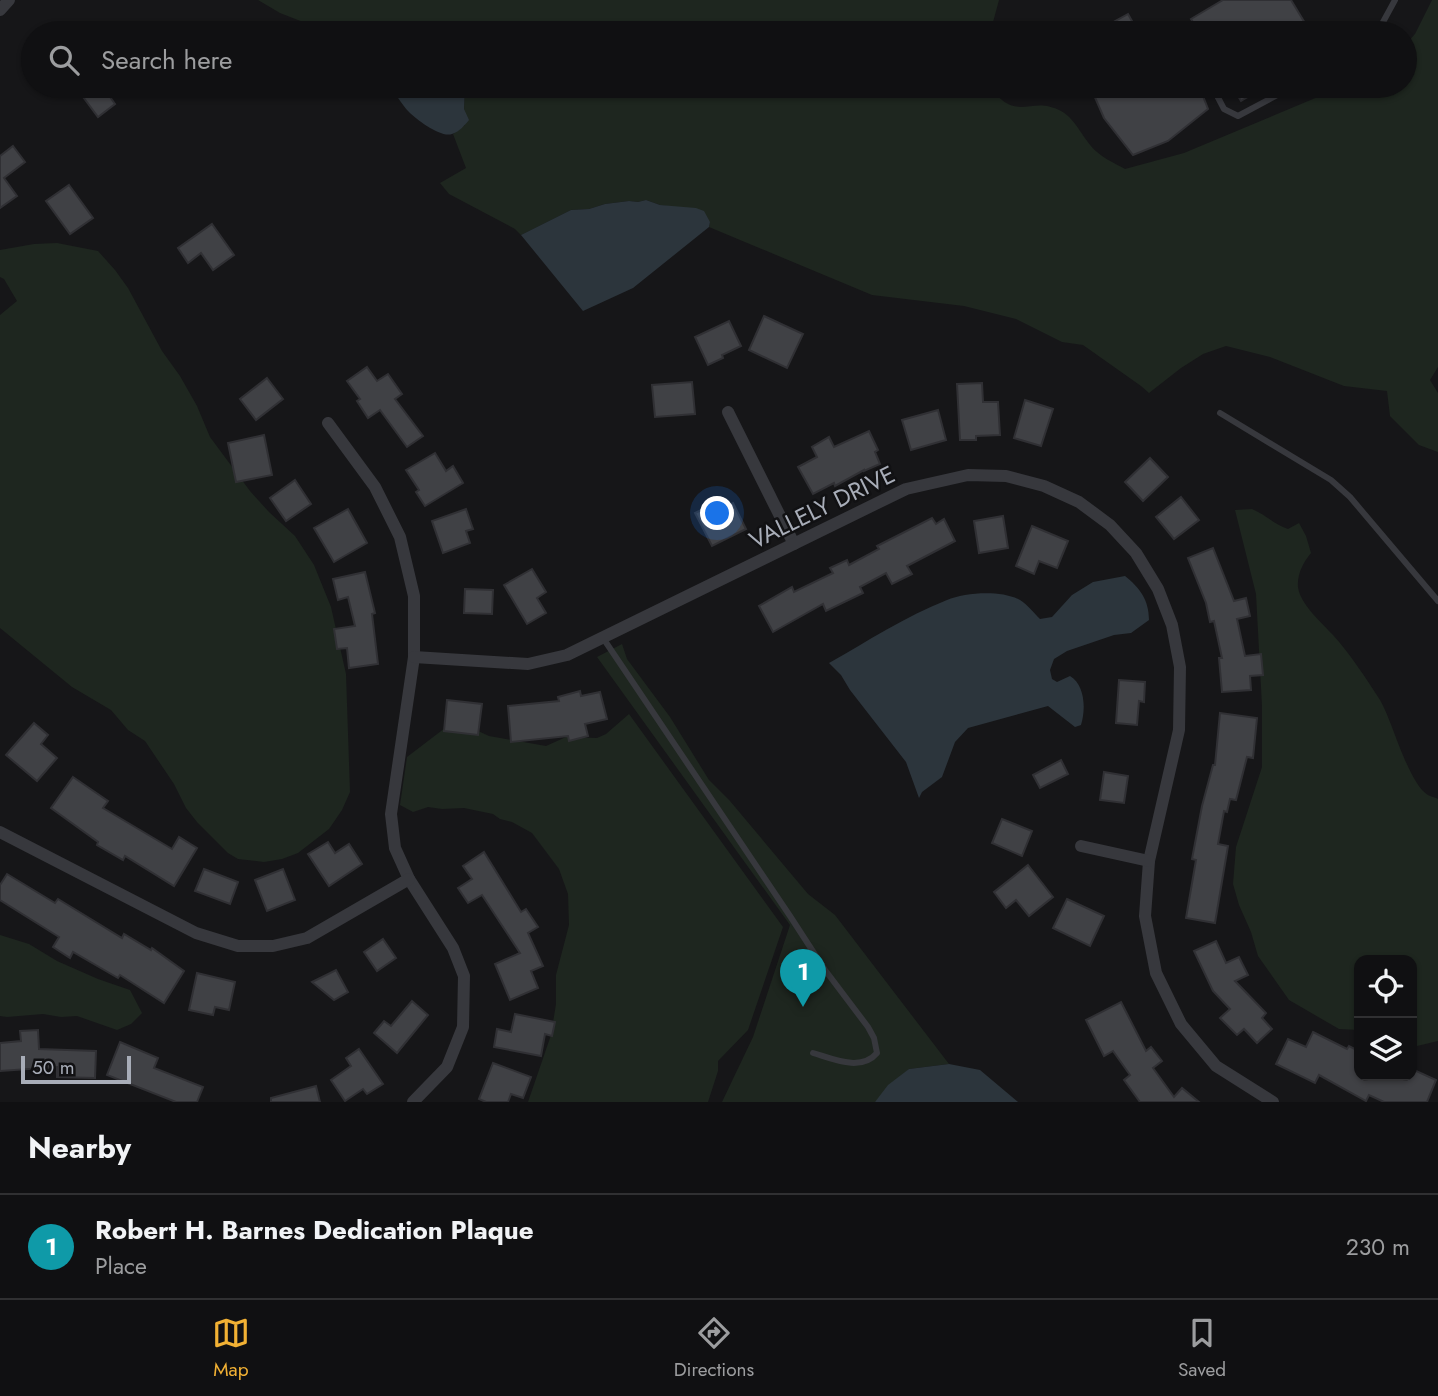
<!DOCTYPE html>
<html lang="en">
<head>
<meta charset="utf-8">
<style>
	:root { --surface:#101012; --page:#19191b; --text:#f1f3f6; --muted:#9c9d9f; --line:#303032; --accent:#f2b134 }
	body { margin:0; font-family:Jost,sans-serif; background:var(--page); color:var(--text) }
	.controls { position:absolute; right:21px; bottom:21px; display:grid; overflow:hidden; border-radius:14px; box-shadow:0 2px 5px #0004 }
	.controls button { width:63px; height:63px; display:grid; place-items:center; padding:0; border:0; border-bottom:2px solid var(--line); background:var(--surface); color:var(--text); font:35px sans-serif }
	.scale { position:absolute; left:21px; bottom:18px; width:110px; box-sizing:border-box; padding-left:7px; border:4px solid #a8adb8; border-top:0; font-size:19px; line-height:24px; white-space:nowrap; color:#a8adb8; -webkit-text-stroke:5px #111113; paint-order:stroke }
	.you { position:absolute; left:718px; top:514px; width:24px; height:24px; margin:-18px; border:5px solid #fff; border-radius:50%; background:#1a73e8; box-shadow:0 0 0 10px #1a73e833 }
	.badge { display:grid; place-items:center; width:46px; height:46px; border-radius:50%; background:var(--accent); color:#fff; font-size:23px; font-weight:700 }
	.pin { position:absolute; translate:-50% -58px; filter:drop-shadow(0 2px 4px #0008) }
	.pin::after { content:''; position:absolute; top:37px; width:24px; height:21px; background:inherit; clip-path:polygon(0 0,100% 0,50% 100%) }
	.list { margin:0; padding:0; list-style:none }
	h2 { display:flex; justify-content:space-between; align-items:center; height:91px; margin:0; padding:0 28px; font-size:30px }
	h2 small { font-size:23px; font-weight:400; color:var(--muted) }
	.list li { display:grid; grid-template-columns:46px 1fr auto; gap:21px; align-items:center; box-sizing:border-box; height:105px; padding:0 28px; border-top:2px solid var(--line) }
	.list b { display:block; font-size:26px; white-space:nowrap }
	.list p { margin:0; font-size:23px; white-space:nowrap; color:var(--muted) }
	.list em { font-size:23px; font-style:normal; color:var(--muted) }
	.icon { flex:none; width:38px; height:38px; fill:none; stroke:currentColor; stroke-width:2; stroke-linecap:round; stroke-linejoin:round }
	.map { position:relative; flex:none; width:1438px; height:1102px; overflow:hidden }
	.search { position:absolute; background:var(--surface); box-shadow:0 2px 5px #0004; left:21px; right:21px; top:21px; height:77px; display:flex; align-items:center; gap:18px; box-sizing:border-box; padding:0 24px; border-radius:38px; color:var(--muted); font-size:26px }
	.sheet { height:196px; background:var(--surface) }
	nav { display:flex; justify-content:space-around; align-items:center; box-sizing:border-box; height:98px; border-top:2px solid var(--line); background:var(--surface); font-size:19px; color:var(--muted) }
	nav a { display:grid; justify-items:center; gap:4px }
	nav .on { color:var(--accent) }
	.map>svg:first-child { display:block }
	.green { fill:#1e261f }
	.water { fill:#2c353c }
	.building { fill:#404145; stroke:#303034; stroke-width:2 }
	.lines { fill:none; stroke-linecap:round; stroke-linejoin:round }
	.lane { stroke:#37383d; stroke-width:6 }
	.street { stroke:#37383d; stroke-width:12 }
	.labels { text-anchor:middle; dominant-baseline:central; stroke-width:5; stroke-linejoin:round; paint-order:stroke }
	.street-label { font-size:24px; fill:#a8adb8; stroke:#111113 }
</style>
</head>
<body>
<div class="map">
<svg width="1438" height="1102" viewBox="0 0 1438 1102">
	<rect width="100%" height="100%" fill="#161618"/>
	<g class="green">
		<path d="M258,0H999L990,33H443C431,25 413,25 401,33H331L280,13Z"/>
		<path d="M1432,0H1438V367L1430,380L1438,393V452L1419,445L1390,416L1387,391L1344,386L1270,357L1226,346L1203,354L1181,368L1149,393L1141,386L1083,345L1062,342L1016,319L964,306L872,295L709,227L710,222L673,207L660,205L646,200L638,202L629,201L605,204L589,209L571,210L521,235L515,229L449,194L440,183L466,168L453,134L465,125L464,109L465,86H989C1018,125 1030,94 1061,111C1077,120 1083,140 1097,152C1105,159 1116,164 1125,169L1184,153L1344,86H1405V45L1415,34Z"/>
		<path d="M57,243L98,251L115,270L128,288L162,351L180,376L197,406L210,437L250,491L269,512L295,536L314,565L331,607L346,674L350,792L342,810L329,829L298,853L282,859L264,862L238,859L228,853L197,822L186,808L174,784L145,741L128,730L111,710L72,687L0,628V315L17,301L4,279L0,277V250L34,244Z"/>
		<path d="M1252,509C1266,515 1274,524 1288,529L1299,523L1306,536L1311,553C1303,563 1297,574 1298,587C1300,604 1322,623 1333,635C1350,654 1366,678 1380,700C1393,722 1408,783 1428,795C1430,796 1436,798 1438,799V1041L1417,1046L1412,1044V960H1359V1030L1339,1029L1289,1000L1258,956L1251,932L1239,905L1233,884L1236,847L1262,767V706L1256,594L1235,510Z"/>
		<path d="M622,644L627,659L670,717L709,780L730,801L808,894L835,915L949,1064L909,1069L875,1102H722L753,1037L790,925L597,657Z"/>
		<path d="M629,714L783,927L748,1030L718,1061V1071L708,1102H528L551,1035L556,1004V975L569,925L568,894L559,869L532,833L512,822L500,819L493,814L464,808L442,809L428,807L413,812L400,805L407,757L445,728L478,731L489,736L546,746L566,737L597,738L606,734Z"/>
		<path d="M0,935L29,944L57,961L98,979L130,990L142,1013L131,1024L117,1030L77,1016L61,1017L43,1014L7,1017L0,1016Z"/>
	</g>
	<g class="water">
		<path d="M390,86H465L464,109L469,120C465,125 459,132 452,134C441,138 417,120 409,112C402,105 396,94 390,86Z"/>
		<path d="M646,200L660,205L696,208L704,211L710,222L709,227L633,288L583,311L521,235L571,210L589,209L605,204L629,201L638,202Z"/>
		<path d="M1125,576C1140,588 1149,600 1149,620L1131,633L1114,635L1067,651L1054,659L1050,670L1052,679L1057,682L1070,676C1085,685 1086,709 1081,725L1075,727L1048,706L968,728L955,742L942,777L922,792L919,798L906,762L850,690L841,675L829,663C868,641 906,616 947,600C966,592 1002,590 1020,600C1028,605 1034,613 1040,619L1052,617L1072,595L1093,582Z"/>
		<path d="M949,1064L980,1070L1018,1102H875L888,1085L909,1069Z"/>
	</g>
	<g class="building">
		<path d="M1223,0H1291L1311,33H1200L1191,19Z"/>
		<path d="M1128,14L1136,28L1127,33H1115L1110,24Z"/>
		<path d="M75,86H118L108,94L115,104L98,117Z"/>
		<path d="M1090,86H1199L1208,109L1168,141L1133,155L1104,118Z"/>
		<path d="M1232,86H1266L1241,101Z"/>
		<path d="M13,146L25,162L4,178L17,196L0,208V156Z"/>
		<path d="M69,185L93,218L70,234L46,201Z"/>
		<path d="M212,224L234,255L213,270L201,253L188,263L178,248Z"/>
		<path d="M764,316L803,334L787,368L749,350Z"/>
		<path d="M729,321L741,346L722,355L723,358L708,365L695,337Z"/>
		<path d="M367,367L377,381L388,374L402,394L395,399L423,436L407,447L380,410L368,418L357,401L360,399L347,381Z"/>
		<path d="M267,378L283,399L256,420L240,399Z"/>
		<path d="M692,382L695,414L655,417L652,385Z"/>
		<path d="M982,383L983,402H998L1000,435L976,436V440H960L957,384Z"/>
		<path d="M1025,400L1053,409L1041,446L1014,438Z"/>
		<path d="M938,410L946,440L911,450L902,420Z"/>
		<path d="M869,431L878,450L875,452L880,464L864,471V470L835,486L834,483L813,494L798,467L817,457L812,447L829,437L834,447Z"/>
		<path d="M264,435L272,475L236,482L228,443Z"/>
		<path d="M435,453L446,471L453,466L463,483L425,506L416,492L419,490L406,470Z"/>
		<path d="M1150,458L1168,477L1143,501L1125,482Z"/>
		<path d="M295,480L311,504L286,521L270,498Z"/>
		<path d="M1181,497L1199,520L1174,539L1156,517Z"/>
		<path d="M733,503L746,529L712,546L695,513L712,505L716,511Z"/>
		<path d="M348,509L367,543L334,562L314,528Z"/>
		<path d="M466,509L473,529L466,531L470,543L443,553L432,521Z"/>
		<path d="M1003,516L1008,548L979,553L974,521Z"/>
		<path d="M932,518L936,524L944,519L955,541L907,566L912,574L892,584L886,573L860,587L863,593L826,611L823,604L773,632L759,606L792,587L794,592L833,573L830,568L847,560L849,565L879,549L877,546Z"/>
		<path d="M1032,526L1068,541L1057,568L1039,561L1034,574L1016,566Z"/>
		<path d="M1213,548L1234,601L1246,598L1250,616L1237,619L1245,656L1261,654L1263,675L1250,676L1251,690L1222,692L1219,658H1222L1214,621L1210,622L1206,603L1188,558Z"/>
		<path d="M532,569L546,592L537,598L546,613L527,624L504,585Z"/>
		<path d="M365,572L375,613L372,614L378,664L349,668L347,648L337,649L334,629L355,626L348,597L338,600L333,579Z"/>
		<path d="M465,589L493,590L492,614L464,613Z"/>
		<path d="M1119,680L1145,682L1144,702L1139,701L1137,725L1116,723Z"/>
		<path d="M580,691L581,696L600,692L607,719L585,724L588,736L569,741L568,736L511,742L508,706L559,701L558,697Z"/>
		<path d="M447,700L482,704L478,735L444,731Z"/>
		<path d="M1220,713L1257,718L1253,758L1247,757L1236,800L1230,799L1227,812L1224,811L1218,844L1228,846L1215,923L1186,918L1196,860L1192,859L1202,806L1213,765H1215Z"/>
		<path d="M34,723L48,735L41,744L57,758L37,781L6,755Z"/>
		<path d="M1061,760L1068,774L1040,788L1033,775Z"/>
		<path d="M1104,772L1128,776L1124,803L1100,800Z"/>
		<path d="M73,777L108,801L103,808L172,849L179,837L197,848L174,886L125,856L123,860L97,845L98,842L51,808Z"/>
		<path d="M1002,819L1032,831L1022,856L992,843Z"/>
		<path d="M328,842L335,853L349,844L362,864L329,886L308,854Z"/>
		<path d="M484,852L521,912L526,909L538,927L528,933L543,966L531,971L538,988L510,1000L495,964L520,953L482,895L468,903L458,888L472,879L463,866Z"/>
		<path d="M1028,865L1053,897L1029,916L1016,900L1006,908L994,892Z"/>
		<path d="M204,869L238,882L230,904L195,891Z"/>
		<path d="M283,869L295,900L267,911L255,880Z"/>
		<path d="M7,874L55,903L58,899L122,938L124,934L151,950L152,948L184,971L164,1003L120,975L118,978L73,952L70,958L53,947L59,937L0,900V885Z"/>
		<path d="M1067,899L1104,916L1090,946L1053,928Z"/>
		<path d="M383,939L396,958L377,971L364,952Z"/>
		<path d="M1216,941L1226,963L1239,957L1248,975L1235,981L1266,1013L1262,1018L1272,1029L1257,1043L1244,1029L1237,1035L1220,1018L1230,1009L1213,991L1194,951Z"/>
		<path d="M336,970L348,992L334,1000L312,982Z"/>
		<path d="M197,973L235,982L229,1010L215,1007L213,1015L189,1010Z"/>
		<path d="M412,1001L428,1015L397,1053L374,1033L384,1021L391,1026Z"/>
		<path d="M1121,1002L1146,1051L1151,1047L1162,1061L1153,1068L1174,1097L1182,1088L1199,1102H1140L1124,1080L1130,1075L1113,1051L1104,1056L1086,1020Z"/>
		<path d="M515,1014L555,1022L552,1036L545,1034L541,1056L494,1047L497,1029L511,1032Z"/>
		<path d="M38,1030L39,1049L96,1051L95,1078L57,1077V1067L0,1071V1043L21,1041L20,1031Z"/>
		<path d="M1313,1032L1347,1049L1349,1046L1359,1051V1076H1412V1069L1436,1080L1427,1102H1384L1369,1095L1366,1101L1319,1075L1315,1083L1276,1064L1288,1039L1306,1047Z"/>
		<path d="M120,1042L158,1058L154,1068L203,1087L197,1102H176L107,1075Z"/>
		<path d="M359,1049L383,1084L367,1094L363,1089L345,1101L331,1080L351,1066L346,1058Z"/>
		<path d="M493,1063L531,1077L523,1098L511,1094L508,1102H486L479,1099Z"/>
		<path d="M316,1086L320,1102H271V1098Z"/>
	</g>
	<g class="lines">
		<g class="lane">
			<path d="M1149,30L1160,33"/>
			<path d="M1377,33L1395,0"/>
			<path d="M1212,86L1224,109L1238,116L1294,86"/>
			<path d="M1220,413L1331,480L1350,497L1438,601"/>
			<path d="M603,638L790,916L825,970L868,1027L874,1038L877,1053C861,1072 833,1059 813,1053"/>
		</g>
		<g class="street">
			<path d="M0,10L9,0"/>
			<path d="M728,412L794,544"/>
			<path d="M328,423L375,487L400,537L414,596V657L391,814L395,848L409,879L453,948L464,976L463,1027L447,1067L413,1102"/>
			<path d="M414,657L528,664L567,655L906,489L968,475L1006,476L1044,486L1079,502L1110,525L1136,553L1158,589L1172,625L1180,667L1179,730L1149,861L1145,916L1156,973L1181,1024L1216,1066L1273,1102"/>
			<path d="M0,832L196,933L238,946H273L307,938L409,879"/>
			<path d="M1081,846L1149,861"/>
		</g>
	</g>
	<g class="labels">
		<g class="street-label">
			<text transform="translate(822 507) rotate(-26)">VALLELY DRIVE</text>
		</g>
	</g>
</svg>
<div class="controls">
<button><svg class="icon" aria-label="locate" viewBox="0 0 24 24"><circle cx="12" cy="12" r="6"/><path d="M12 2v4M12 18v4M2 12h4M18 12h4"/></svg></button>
<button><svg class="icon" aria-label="layers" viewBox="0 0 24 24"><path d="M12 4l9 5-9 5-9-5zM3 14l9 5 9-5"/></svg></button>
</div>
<div class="scale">50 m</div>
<div class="you"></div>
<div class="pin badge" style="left:803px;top:1007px;background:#0f9aa8">1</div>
<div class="search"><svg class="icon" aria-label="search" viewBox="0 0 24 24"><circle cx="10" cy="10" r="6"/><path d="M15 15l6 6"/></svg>Search here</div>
</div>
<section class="sheet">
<h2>Nearby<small></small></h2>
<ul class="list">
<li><span class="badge" style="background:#0f9aa8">1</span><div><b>Robert H. Barnes Dedication Plaque</b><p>Place</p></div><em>230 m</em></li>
</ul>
</section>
<nav>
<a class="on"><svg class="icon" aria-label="map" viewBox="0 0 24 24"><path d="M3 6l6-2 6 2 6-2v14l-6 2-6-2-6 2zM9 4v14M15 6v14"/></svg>Map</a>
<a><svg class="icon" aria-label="directions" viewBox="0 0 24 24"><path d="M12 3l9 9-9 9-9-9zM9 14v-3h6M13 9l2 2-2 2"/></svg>Directions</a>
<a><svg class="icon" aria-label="saved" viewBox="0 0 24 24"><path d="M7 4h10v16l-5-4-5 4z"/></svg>Saved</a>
</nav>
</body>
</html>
